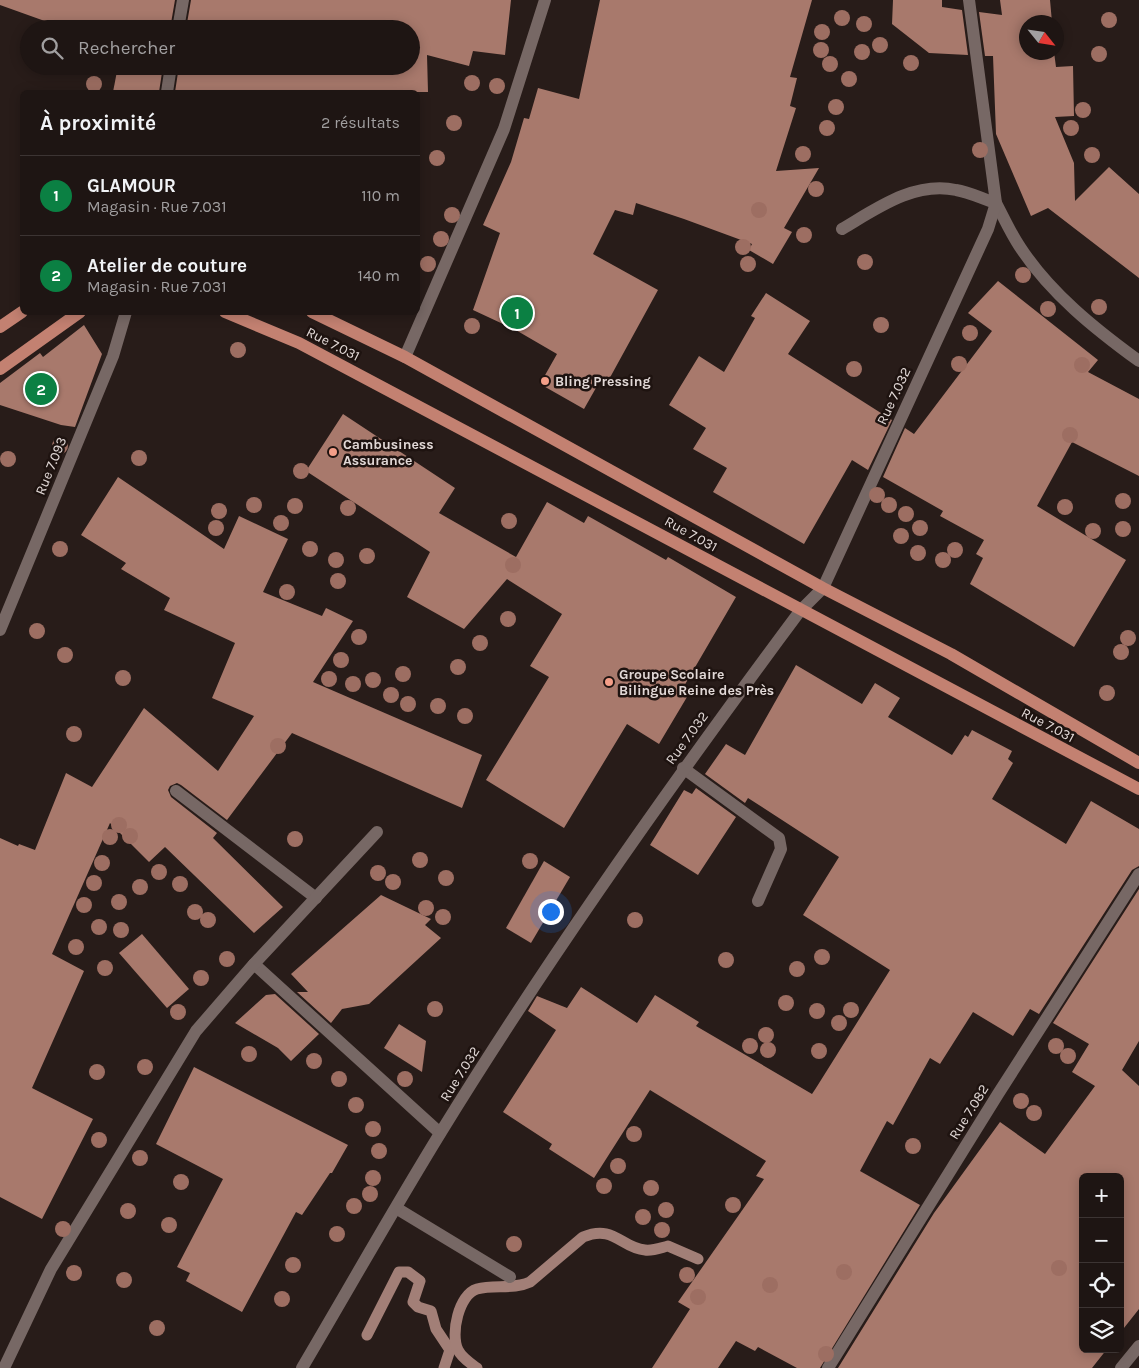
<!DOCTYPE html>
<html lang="fr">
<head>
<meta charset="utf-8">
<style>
	:root { --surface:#1e1513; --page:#261e1c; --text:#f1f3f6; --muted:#a19fa0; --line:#3c3433; --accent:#0b8043 }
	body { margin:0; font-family:Karla,sans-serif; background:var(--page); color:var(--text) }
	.controls { position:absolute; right:15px; bottom:15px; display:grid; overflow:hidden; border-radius:8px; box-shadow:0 2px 12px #0003 }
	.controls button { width:45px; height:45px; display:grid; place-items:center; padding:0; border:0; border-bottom:1px solid var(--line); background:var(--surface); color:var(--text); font:25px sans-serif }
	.compass { position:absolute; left:1019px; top:15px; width:45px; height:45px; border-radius:50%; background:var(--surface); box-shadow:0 2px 12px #0003; rotate:120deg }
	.you { position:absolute; left:550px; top:911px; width:18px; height:18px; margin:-12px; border:4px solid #fff; border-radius:50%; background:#1a73e8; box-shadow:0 0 0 8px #1a73e833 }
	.badge { display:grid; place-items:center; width:32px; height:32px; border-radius:50%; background:var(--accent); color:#fff; font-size:16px; font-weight:700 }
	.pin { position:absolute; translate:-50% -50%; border:2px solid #fff; box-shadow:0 1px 5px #0006 }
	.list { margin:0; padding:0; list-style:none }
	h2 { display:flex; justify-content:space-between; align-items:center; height:65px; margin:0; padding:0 20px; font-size:21px }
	h2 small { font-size:16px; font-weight:400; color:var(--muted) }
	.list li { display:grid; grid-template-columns:32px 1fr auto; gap:15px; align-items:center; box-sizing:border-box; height:80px; padding:0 20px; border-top:1px solid var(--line) }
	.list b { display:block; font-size:19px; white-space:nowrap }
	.list p { margin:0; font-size:16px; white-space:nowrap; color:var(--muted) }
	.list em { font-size:16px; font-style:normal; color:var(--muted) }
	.icon { flex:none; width:28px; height:28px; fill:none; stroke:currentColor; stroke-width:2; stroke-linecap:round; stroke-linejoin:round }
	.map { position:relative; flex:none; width:1139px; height:1368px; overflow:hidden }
	.search { position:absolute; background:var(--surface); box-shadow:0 2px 12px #0003; left:20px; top:20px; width:400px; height:55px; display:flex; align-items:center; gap:12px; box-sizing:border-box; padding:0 18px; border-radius:28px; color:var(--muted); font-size:19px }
	.panel { position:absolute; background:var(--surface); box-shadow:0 2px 12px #0003; left:20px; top:90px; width:400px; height:225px; border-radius:8px }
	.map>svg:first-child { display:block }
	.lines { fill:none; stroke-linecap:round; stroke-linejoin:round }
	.stream { stroke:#a27f77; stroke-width:11 }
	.building { fill:#a8796c }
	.minor { stroke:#776865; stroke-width:12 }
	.major { stroke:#c38171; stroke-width:12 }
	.tree { fill:#9d6e62 }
	.poi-dot { fill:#f49e88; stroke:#1e1310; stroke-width:2 }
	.labels { text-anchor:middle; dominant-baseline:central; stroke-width:5; stroke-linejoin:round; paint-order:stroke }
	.street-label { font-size:14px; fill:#e2d9d7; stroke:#1e1310 }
	.poi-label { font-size:14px; font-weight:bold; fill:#e2d9d7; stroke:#1e1310; text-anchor:start }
</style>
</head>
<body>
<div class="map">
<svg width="1139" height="1368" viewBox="0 0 1139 1368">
	<rect width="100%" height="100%" fill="#281c19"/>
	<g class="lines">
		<g class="stream">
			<path d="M367,1335L399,1272H408L420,1281L413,1302L418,1307L431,1311L436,1329L450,1350L444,1368"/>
			<path d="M477,1368C470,1363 462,1358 458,1350C450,1334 459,1294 477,1289C494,1284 513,1290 530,1282L583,1237C614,1224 621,1248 645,1250C653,1251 660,1248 668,1246L698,1259"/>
		</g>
	</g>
	<g class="building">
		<path d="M0,0H175L170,29H67L0,5Z"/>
		<path d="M191,0H511L505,55L473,51L469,66L427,55L428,92H175L179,66H411V29H186Z"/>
		<path d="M600,0H812L790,77L797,78L790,106L796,108L776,171L819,168L784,228L792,232L773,264L749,250L752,244L684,219L636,203L633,215L615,210L593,254L658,290L607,383L601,379L584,409L540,384L557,354L514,329L473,310L500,233L483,225L511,162L524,118L529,119L538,88L579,99Z"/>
		<path d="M893,0H942V7L962,10L968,55L929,53L892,24Z"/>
		<path d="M1000,0H1050L1052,22H1026V52H1054L1056,67L1073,66L1074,116L1055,117L1074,163L1075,201L1109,167L1139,194V278L1048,208L1031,216L996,134L993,56H985L979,12L1002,15Z"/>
		<path d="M118,66H163L159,92H113Z"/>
		<path d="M998,281L1098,360L1088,372L1139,399V476L1072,442L1037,506L1126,560L1074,647L970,584L983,558L976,554L984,540L940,516L943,511L883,477L905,428L914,434L992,331L968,313Z"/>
		<path d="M766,293L810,321L788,354L892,420L868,470L852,460L804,544L713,492L727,468L693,449L706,428L669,405L699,356L724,372L755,318L751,316Z"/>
		<path d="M84,325L102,354L75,427L61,425L0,405V383L40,353L43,357Z"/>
		<path d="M343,414L455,488L439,513L516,557L547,502L584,523L588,516L666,560L668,557L736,597L680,693L687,697L659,744L627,724L564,828L486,780L549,677L530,666L562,614L507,579L464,629L407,597L430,552L306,471Z"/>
		<path d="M118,477L224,549L239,516L288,539L263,592L322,616L326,608L353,621L313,682L482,755L462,808L292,733L227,820L181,785L177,783L170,786L168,790L171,797L217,833L213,838L283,907L254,933L165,847L149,862L110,823L52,954L84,971L32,1088L93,1119L42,1219L0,1197V838L18,846L19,844L35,850L66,773L92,787L144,708L218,771L254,716L212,698L235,643L164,610L170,598L121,569L126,563L81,535Z"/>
		<path d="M796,665L862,704L875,683L900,698L888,717L952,755L965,735L968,737L972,730L1012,751L1008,759L1013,763L992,799L1066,844L1091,801L1139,829V866L1132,870L1039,1014L1030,1009L1013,1036L973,1012L940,1064L930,1058L893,1125L887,1121L860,1171L920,1205L820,1368H797L758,1347L755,1351L736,1341L718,1368H652L690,1309L678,1302L764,1179L756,1176L766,1161L650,1090L594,1178L549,1149L552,1144L503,1112L556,1030L528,1011L537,996L567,1008L581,987L637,1023L655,995L699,1022L696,1026L812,1094L816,1088L890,970L803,915L839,857L748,798L745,803L705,774L726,744L745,755Z"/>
		<path d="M696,788L736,817L698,875L650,845L684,790L692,794Z"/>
		<path d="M544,861L570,877L531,943L506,928Z"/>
		<path d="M1139,889V1041L1122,1070L1139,1086V1309L1120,1333V1177H1083V1349H1107L1092,1368H838L934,1213L1000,1122L1045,1154L1095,1086L1072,1072L1089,1044L1053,1023Z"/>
		<path d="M381,895L431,919L425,925L441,938L369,1004L342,1009L331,1023L297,992H308L291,974Z"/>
		<path d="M142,934L189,989L167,1008L119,953Z"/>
		<path d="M275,994L319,1034L291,1061L278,1048L235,1023L266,995Z"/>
		<path d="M399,1024L426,1041L422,1072L384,1048Z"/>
		<path d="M194,1067L348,1145L332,1173H330L302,1215L296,1212L242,1312L186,1281L190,1273L177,1267L223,1179L156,1144Z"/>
	</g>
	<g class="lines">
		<g class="minor">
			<path d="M178,29L183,0"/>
			<path d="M167,92L171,66"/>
			<path d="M842,229C876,209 914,181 956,190C969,192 983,199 996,203C1004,218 1011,234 1020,247C1050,293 1095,329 1139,361"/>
			<path d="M405,357L504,129L545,0"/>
			<path d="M0,630L113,356L126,312"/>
			<path d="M683,768L779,838L781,849L758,901"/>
			<path d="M176,791L316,898"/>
			<path d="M254,964L440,1133"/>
			<path d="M396,1208L510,1277"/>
			<path d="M4,1368L51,1269L196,1031L254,964L377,832"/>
			<path d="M302,1368C348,1290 393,1210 441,1132C551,953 674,780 800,611L823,588L988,229L996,203L969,0"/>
			<path d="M828,1368L998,1094L1139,874"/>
			<path d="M1121,1368L1139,1346"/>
		</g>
		<g class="major">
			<path d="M225,312L299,343L1139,789"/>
			<path d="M312,312L405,357L823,588L951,654L1139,763"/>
			<path d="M0,327L22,312"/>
			<path d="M0,369L80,312"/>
		</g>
	</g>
	<g class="tree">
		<circle cx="842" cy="18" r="8"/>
		<circle cx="1109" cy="20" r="8"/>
		<circle cx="864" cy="24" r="8"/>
		<circle cx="822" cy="32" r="8"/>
		<circle cx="880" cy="45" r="8"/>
		<circle cx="821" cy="50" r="8"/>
		<circle cx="862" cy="52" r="8"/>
		<circle cx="1099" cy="54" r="8"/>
		<circle cx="911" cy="63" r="8"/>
		<circle cx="830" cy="64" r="8"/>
		<circle cx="849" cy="79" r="8"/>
		<circle cx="472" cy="83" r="8"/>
		<circle cx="94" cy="84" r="8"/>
		<circle cx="497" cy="86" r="8"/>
		<circle cx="836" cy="107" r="8"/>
		<circle cx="1083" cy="110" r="8"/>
		<circle cx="454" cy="123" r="8"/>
		<circle cx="827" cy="128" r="8"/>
		<circle cx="1071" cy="128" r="8"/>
		<circle cx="980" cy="150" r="8"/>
		<circle cx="803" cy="154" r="8"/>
		<circle cx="1092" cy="155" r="8"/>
		<circle cx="437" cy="158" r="8"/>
		<circle cx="816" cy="189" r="8"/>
		<circle cx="759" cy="210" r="8"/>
		<circle cx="452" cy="215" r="8"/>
		<circle cx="804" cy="235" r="8"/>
		<circle cx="441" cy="239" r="8"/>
		<circle cx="743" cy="247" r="8"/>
		<circle cx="865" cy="262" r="8"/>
		<circle cx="428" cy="264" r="8"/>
		<circle cx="748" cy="264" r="8"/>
		<circle cx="1023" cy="275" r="8"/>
		<circle cx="1099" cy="307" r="8"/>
		<circle cx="1048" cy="309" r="8"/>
		<circle cx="881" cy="325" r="8"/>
		<circle cx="472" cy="326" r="8"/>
		<circle cx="970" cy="333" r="8"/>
		<circle cx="238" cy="350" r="8"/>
		<circle cx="959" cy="364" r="8"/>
		<circle cx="1082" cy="365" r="8"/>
		<circle cx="854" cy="369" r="8"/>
		<circle cx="1070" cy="435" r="8"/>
		<circle cx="60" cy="446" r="8"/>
		<circle cx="139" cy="458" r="8"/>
		<circle cx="8" cy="459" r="8"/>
		<circle cx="301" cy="471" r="8"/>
		<circle cx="877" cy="495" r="8"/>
		<circle cx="1123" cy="501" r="8"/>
		<circle cx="254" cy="505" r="8"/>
		<circle cx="889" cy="505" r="8"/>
		<circle cx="295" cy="506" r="8"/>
		<circle cx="1065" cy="507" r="8"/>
		<circle cx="348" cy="508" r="8"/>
		<circle cx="219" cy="511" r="8"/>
		<circle cx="906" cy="514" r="8"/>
		<circle cx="509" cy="521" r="8"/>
		<circle cx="281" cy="523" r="8"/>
		<circle cx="216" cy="528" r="8"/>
		<circle cx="920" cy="528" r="8"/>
		<circle cx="1123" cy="529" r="8"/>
		<circle cx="1093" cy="531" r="8"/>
		<circle cx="901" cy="536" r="8"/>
		<circle cx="60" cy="549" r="8"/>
		<circle cx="310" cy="549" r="8"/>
		<circle cx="955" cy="550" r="8"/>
		<circle cx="918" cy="553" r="8"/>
		<circle cx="367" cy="556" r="8"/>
		<circle cx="336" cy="560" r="8"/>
		<circle cx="943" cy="560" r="8"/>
		<circle cx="513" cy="565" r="8"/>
		<circle cx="338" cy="581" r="8"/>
		<circle cx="287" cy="592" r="8"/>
		<circle cx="508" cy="619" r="8"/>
		<circle cx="37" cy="631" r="8"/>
		<circle cx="359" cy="637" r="8"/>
		<circle cx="1128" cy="638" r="8"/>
		<circle cx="480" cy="643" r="8"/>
		<circle cx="1121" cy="652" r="8"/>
		<circle cx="65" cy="655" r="8"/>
		<circle cx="341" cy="660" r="8"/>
		<circle cx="458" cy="667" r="8"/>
		<circle cx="403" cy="674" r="8"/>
		<circle cx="123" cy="678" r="8"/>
		<circle cx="329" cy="679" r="8"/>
		<circle cx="373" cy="680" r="8"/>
		<circle cx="353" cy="684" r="8"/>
		<circle cx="1107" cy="693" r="8"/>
		<circle cx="391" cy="695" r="8"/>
		<circle cx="408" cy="704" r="8"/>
		<circle cx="438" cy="706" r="8"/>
		<circle cx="465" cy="716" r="8"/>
		<circle cx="74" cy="734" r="8"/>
		<circle cx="278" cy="746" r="8"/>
		<circle cx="119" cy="825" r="8"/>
		<circle cx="130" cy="836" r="8"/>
		<circle cx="110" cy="837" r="8"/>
		<circle cx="295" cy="839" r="8"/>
		<circle cx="420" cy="860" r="8"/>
		<circle cx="530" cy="861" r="8"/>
		<circle cx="102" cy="863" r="8"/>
		<circle cx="159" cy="872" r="8"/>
		<circle cx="378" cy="873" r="8"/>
		<circle cx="446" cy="878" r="8"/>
		<circle cx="393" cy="882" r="8"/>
		<circle cx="94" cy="883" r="8"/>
		<circle cx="180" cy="884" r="8"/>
		<circle cx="140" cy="887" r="8"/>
		<circle cx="119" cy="902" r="8"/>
		<circle cx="84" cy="905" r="8"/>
		<circle cx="426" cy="908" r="8"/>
		<circle cx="195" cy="912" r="8"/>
		<circle cx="443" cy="917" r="8"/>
		<circle cx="208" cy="920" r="8"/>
		<circle cx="635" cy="920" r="8"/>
		<circle cx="99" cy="927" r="8"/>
		<circle cx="121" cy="930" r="8"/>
		<circle cx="76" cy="947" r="8"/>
		<circle cx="822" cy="957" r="8"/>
		<circle cx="227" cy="959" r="8"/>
		<circle cx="726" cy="960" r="8"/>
		<circle cx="105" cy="968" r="8"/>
		<circle cx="797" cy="969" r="8"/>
		<circle cx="201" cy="978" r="8"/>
		<circle cx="786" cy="1003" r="8"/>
		<circle cx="435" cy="1009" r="8"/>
		<circle cx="851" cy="1010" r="8"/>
		<circle cx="817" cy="1011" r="8"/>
		<circle cx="178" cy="1012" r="8"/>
		<circle cx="839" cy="1023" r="8"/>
		<circle cx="766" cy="1035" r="8"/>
		<circle cx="750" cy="1046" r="8"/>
		<circle cx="1056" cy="1046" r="8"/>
		<circle cx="768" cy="1050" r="8"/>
		<circle cx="819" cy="1051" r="8"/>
		<circle cx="249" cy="1054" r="8"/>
		<circle cx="1068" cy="1056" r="8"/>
		<circle cx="314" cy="1061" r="8"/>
		<circle cx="145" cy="1067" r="8"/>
		<circle cx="97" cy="1072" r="8"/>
		<circle cx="339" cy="1079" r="8"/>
		<circle cx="405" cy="1079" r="8"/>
		<circle cx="1021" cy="1101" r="8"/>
		<circle cx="356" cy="1105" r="8"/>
		<circle cx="1034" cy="1113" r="8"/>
		<circle cx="373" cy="1129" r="8"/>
		<circle cx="634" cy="1134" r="8"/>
		<circle cx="99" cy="1140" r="8"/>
		<circle cx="913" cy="1146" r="8"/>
		<circle cx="379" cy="1151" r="8"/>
		<circle cx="140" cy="1158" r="8"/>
		<circle cx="618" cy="1166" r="8"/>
		<circle cx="373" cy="1178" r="8"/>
		<circle cx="181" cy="1182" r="8"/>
		<circle cx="604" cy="1186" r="8"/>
		<circle cx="651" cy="1188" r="8"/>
		<circle cx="370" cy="1194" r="8"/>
		<circle cx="733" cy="1205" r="8"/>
		<circle cx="354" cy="1206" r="8"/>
		<circle cx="666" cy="1210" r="8"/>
		<circle cx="128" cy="1211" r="8"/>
		<circle cx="643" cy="1217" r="8"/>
		<circle cx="169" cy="1225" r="8"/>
		<circle cx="63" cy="1229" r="8"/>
		<circle cx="662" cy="1230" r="8"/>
		<circle cx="337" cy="1234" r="8"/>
		<circle cx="514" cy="1244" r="8"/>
		<circle cx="293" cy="1265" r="8"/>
		<circle cx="1059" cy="1268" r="8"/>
		<circle cx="844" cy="1272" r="8"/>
		<circle cx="74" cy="1273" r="8"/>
		<circle cx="687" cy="1275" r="8"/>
		<circle cx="124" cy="1280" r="8"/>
		<circle cx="770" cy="1285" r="8"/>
		<circle cx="698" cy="1297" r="8"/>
		<circle cx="282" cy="1299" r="8"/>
		<circle cx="157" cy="1328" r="8"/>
		<circle cx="826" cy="1354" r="8"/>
	</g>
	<g class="poi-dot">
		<circle cx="545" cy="381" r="5"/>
		<circle cx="333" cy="452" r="5"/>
		<circle cx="609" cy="682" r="5"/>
	</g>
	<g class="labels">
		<g class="street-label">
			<text transform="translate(333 344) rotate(27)">Rue 7.031</text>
			<text transform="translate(894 396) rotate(-65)">Rue 7.032</text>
			<text transform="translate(51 466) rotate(-68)">Rue 7.093</text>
			<text transform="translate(691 534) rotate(29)">Rue 7.031</text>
			<text transform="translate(1048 725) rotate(28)">Rue 7.031</text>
			<text transform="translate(687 738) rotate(-54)">Rue 7.032</text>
			<text transform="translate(460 1074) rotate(-58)">Rue 7.032</text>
			<text transform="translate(969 1112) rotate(-58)">Rue 7.082</text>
		</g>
		<g class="poi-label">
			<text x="555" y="381">Bling Pressing</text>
			<text x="343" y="444">Cambusiness<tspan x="343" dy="16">Assurance</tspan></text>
			<text x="619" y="674">Groupe Scolaire<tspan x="619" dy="16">Bilingue Reine des Près</tspan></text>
		</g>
	</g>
</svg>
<div class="controls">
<button>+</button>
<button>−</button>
<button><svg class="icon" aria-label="locate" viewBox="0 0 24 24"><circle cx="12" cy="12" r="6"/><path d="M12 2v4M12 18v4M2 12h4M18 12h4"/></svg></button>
<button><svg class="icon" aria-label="layers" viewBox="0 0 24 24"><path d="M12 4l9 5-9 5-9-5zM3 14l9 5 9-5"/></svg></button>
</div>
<svg class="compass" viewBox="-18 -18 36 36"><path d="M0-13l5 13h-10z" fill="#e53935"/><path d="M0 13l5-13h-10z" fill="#a19fa0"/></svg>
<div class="you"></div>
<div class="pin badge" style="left:517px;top:313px">1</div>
<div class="pin badge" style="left:41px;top:389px">2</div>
<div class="search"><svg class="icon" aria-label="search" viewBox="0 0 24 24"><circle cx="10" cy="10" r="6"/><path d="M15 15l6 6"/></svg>Rechercher</div>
<section class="panel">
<h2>À proximité<small>2 résultats</small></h2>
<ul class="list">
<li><span class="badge">1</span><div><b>GLAMOUR</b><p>Magasin · Rue 7.031</p></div><em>110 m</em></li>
<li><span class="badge">2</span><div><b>Atelier de couture</b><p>Magasin · Rue 7.031</p></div><em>140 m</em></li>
</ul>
</section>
</div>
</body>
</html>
